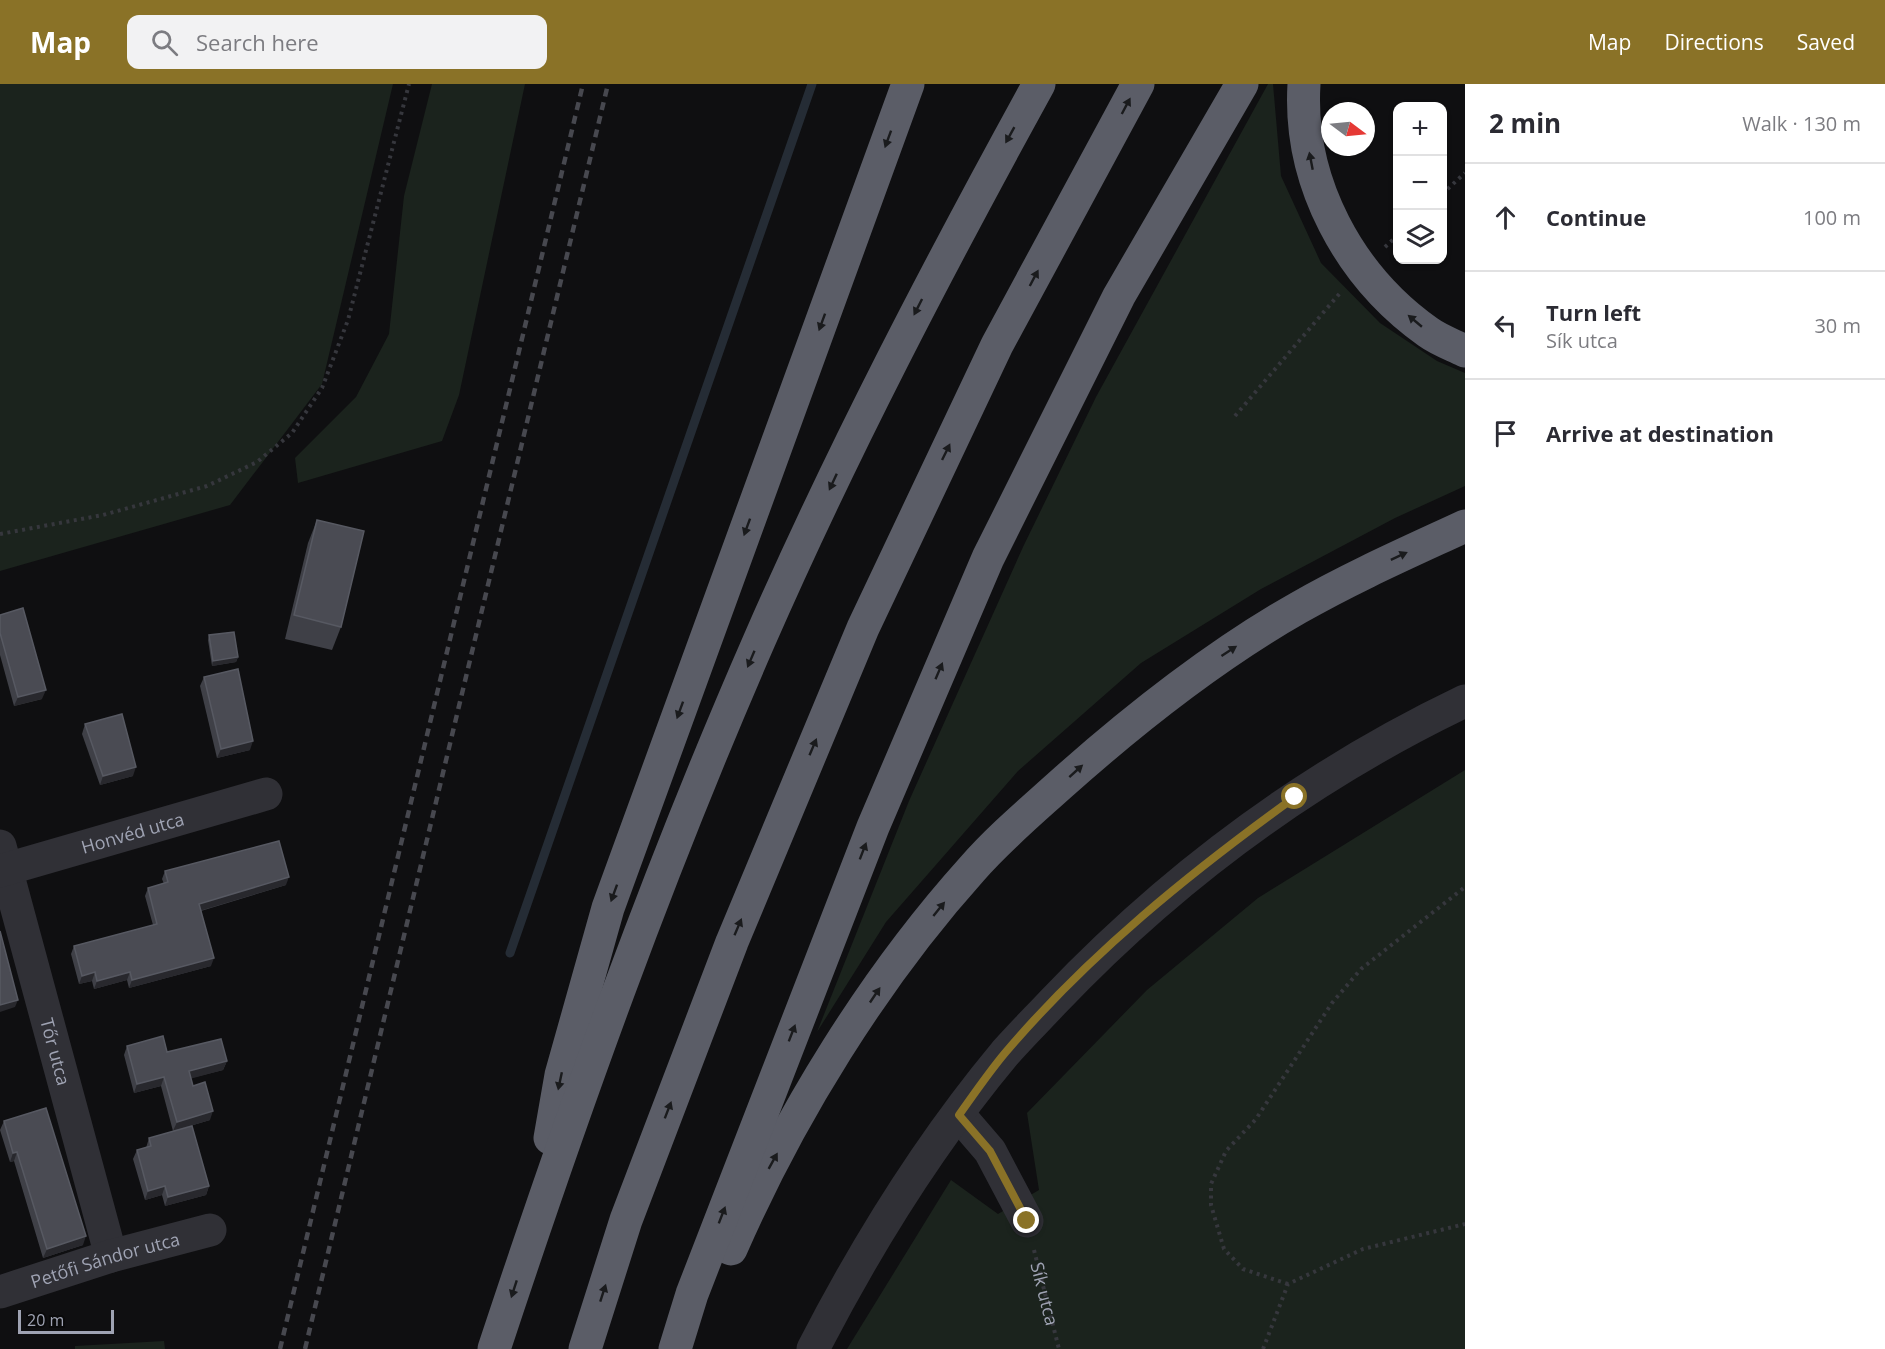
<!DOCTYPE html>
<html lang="en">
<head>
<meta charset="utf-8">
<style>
	:root { --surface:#fff; --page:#f2f2f3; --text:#2b2b33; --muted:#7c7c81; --line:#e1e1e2; --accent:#8a7227 }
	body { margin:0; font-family:"Open Sans",sans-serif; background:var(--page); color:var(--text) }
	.controls { position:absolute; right:18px; top:18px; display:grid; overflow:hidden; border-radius:12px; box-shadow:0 2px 4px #0004 }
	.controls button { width:54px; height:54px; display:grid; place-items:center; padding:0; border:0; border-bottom:2px solid var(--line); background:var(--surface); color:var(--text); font:30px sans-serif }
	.compass { position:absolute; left:1321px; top:18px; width:54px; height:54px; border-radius:50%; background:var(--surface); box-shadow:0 2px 4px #0004; rotate:106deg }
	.scale { position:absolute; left:18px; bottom:15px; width:96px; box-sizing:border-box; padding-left:6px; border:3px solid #9fa3b3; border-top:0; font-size:16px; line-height:21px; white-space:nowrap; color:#9fa3b3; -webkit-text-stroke:4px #0a0a0b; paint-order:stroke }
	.stop { position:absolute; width:18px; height:18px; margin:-14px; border:4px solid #8a7227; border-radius:50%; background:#fff }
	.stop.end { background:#8a7227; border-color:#fff; box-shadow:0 2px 6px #0008 }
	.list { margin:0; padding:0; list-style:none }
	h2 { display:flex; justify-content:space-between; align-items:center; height:78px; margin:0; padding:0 24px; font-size:26px }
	h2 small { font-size:20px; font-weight:400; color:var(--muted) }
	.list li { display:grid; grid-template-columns:39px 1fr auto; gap:18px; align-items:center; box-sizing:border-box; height:108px; padding:0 24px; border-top:2px solid var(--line) }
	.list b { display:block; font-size:22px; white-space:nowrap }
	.list p { margin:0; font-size:20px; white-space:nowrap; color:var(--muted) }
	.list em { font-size:20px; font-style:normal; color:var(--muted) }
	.icon { flex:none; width:33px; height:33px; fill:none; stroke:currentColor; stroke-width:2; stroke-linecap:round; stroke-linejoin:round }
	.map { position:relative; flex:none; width:1465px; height:1265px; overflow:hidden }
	header { display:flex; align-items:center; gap:36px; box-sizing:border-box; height:84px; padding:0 30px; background:var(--accent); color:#fff }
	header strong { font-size:28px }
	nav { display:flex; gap:33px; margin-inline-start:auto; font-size:21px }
	.search { width:420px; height:54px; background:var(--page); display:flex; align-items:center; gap:15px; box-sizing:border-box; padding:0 21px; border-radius:12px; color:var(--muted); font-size:22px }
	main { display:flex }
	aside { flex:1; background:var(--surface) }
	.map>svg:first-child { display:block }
	.green { fill:#1b231d }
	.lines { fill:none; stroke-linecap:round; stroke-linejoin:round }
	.stream { stroke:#252c35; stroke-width:9 }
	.path { stroke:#36373d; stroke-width:4; stroke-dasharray:3 4.5; stroke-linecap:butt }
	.minor { stroke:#303036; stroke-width:33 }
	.highway { stroke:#5b5d67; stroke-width:33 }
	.rail { stroke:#47484f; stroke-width:4.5; stroke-dasharray:8 6; stroke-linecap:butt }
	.wall { fill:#3f4047 }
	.shaded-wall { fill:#28282d }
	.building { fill:#4a4b53; stroke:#575962; stroke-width:1.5 }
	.oneway { fill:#1a1b1d }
	.route { stroke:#8a7227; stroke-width:8 }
	.labels { text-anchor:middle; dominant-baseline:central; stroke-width:5; stroke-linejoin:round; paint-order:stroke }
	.street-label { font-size:18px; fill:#9fa3b3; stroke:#0a0a0b }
</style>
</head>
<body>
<header>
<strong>Map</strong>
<div class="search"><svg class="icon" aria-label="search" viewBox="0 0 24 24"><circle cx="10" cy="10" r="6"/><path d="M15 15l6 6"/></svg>Search here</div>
<nav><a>Map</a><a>Directions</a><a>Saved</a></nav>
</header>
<main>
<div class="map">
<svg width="1465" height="1265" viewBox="0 0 1465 1265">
	<rect width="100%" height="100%" fill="#0f0f11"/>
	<g class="green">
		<path d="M0,0H393L322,300L230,421L0,487Z"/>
		<path d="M432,0H525L459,311L442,357L298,399L295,374L356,313L389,250L404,112Z"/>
		<path d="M1268,0H1273L1281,92L1321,179L1380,239L1437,277L1465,289V402L1395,434L1261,505L1141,579L1018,687L886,838L817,948L909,717L1023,463L1096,313Z"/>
		<path d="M1465,686V1265H847L951,1096L998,1130L1039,1106L1027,1029L1147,906L1258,814Z"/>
		<path d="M164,1257L165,1265H75V1262Z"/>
	</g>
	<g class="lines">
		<path class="stream" d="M510,869L812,0"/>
		<g class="path">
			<path d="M1442,110L1465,89"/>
			<path d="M1385,163L1398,151"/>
			<path d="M1235,332L1340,209"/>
			<path d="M0,450L103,431L207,402L257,378L292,349L322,304L348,236L409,0"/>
			<path id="s1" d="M1034,1166L1059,1265"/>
			<path d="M1288,1200L1243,1185L1224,1165L1211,1121V1100L1226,1067L1256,1035L1332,919L1361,885L1465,803"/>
			<path d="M1263,1265L1288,1200L1363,1165L1465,1140"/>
		</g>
		<g class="minor">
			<path id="s2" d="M0,762L111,1172"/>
			<path id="s3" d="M0,787L266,710"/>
			<path d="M959,1031L990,1067L1027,1137"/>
			<path id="s4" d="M0,1208L111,1172L210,1146"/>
			<path d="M813,1265C866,1162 930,1059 1005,969C1020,952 1037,935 1053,918C1171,794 1310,691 1465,617"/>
		</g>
		<g class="highway">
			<path d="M1304,0C1298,98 1349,192 1428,248C1439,256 1453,261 1465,267"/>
			<path d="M550,1054L561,991L608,824L908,0"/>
			<path d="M731,1165C789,1032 874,894 972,785C998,755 1030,728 1060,701C1134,635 1212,573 1298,524C1352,493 1409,468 1465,442"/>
			<path d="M494,1265C573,1026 658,788 759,557C842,367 939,182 1039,0"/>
			<path d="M585,1265L626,1136L732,858L863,544L997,261L1138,0"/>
			<path d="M675,1265L692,1210L873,743L988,474L1119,212L1242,0"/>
		</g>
		<g class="rail">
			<path d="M280,1265L583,0"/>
			<path d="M305,1265L608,0"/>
		</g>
	</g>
	<g class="wall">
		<path d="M317,436L341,543L332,566L285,555L308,459Z"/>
		<path d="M0,531L42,615L14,622L0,571Z"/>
		<path d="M209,551L238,573L236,578L212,582L208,556Z"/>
		<path d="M204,593L250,666L217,674L200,602Z"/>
		<path d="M85,640L133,692L100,701L82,650Z"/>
		<path d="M165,787L286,801L201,827L211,882L129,904L127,896L94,905L92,897L79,900L71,870L74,862L153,841L145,812L148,804L164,800L162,795Z"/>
		<path d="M127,962L227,977L223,986L191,994L193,1002L210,1036L173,1047L161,1002L134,1009L124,971Z"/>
		<path d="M4,1037L83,1161L43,1174L14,1077L10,1078L0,1046Z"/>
		<path d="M149,1054L209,1102L206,1111L165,1122L162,1111L145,1116L133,1075L137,1066L146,1064Z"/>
	</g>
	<g class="shaded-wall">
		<path d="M238,573L236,578L212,582L213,577Z"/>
		<path d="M46,606L42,615L14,622L18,613Z"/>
		<path d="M253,657L250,666L217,674L221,665Z"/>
		<path d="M136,683L133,692L100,701L103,692Z"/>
		<path d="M289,793L286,801L196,828L199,820Z"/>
		<path d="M214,874L211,882L129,904L132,896Z"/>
		<path d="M95,888L92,897L79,900L82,892Z"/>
		<path d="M130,888L127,896L94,905L97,897Z"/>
		<path d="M18,916L15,923L0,928V921Z"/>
		<path d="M227,977L223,986L186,996L189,987Z"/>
		<path d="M164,993L161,1002L134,1009L137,1000Z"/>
		<path d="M213,1027L210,1036L173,1047L177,1038Z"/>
		<path d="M17,1068L14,1077L10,1078L13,1069Z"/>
		<path d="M165,1102L162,1111L145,1116L148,1107Z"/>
		<path d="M209,1102L206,1111L165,1122L168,1113Z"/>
		<path d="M86,1152L83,1161L43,1174L47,1165Z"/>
	</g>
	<g class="building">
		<path d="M317,436L364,447L341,543L294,531Z"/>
		<path d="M23,524L46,606L18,613L0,549V531Z"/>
		<path d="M234,548L238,573L213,577L209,551Z"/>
		<path d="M238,585L253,657L221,665L204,593Z"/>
		<path d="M122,630L136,683L103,692L85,640Z"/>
		<path d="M279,757L289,793L199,820L214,874L132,896L130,888L97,897L95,888L82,892L74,862L157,840L148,804L168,798L165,787Z"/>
		<path d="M0,847L18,916L0,921Z"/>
		<path d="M163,952L167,968L221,955L227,977L189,987L193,1002L205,998L213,1027L177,1038L164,993L137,1000L127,962Z"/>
		<path d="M46,1024L86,1152L47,1165L17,1068L13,1069L4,1037Z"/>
		<path d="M192,1042L209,1102L168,1113L165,1102L148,1107L137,1066L151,1062L149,1054Z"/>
	</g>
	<defs><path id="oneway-solid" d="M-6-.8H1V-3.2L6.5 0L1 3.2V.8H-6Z" transform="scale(1.5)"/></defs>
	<g class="oneway">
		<use href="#oneway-solid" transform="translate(1126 22) rotate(-62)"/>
		<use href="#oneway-solid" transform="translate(1010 51) rotate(119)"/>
		<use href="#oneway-solid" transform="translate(888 55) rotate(110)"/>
		<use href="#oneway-solid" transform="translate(1311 77) rotate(-101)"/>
		<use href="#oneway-solid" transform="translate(1034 194) rotate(-62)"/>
		<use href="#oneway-solid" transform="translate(918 223) rotate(117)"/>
		<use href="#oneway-solid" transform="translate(1415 237) rotate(-140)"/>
		<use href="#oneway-solid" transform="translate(822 238) rotate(110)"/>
		<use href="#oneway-solid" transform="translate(946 368) rotate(-64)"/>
		<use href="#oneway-solid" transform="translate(833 398) rotate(115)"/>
		<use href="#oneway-solid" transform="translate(747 443) rotate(110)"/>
		<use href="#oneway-solid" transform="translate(1399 472) rotate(-25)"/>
		<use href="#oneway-solid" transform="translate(1229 567) rotate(-33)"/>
		<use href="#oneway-solid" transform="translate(751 575) rotate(113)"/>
		<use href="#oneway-solid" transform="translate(939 587) rotate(-67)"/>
		<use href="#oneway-solid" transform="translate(680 626) rotate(110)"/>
		<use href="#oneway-solid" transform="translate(813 663) rotate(-67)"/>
		<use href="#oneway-solid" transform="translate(1076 687) rotate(-42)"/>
		<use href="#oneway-solid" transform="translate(863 767) rotate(-69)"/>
		<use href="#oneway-solid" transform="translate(614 809) rotate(110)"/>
		<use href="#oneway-solid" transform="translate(939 825) rotate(-51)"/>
		<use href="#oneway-solid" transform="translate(738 843) rotate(-67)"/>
		<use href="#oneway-solid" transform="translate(875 911) rotate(-56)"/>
		<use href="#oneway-solid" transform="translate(792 949) rotate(-69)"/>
		<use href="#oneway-solid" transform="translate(560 997) rotate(102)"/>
		<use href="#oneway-solid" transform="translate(668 1026) rotate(-69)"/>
		<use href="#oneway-solid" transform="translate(773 1077) rotate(-61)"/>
		<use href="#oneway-solid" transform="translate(722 1131) rotate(-69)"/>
		<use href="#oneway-solid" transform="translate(514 1205) rotate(108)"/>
		<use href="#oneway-solid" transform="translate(603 1209) rotate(-72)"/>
	</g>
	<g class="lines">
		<path class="route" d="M1027,1137L990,1067L959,1031C974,1010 989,988 1005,969C1089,870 1191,788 1295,713"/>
	</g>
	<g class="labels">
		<g class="street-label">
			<text stroke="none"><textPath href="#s3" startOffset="138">Honvéd utca</textPath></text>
			<text stroke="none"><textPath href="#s2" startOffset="213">Tőr utca</textPath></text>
			<text stroke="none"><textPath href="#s4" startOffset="110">Petőfi Sándor utca</textPath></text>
			<text stroke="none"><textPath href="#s1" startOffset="45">Sík utca</textPath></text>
		</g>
	</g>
</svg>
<div class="controls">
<button>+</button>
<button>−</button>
<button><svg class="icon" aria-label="layers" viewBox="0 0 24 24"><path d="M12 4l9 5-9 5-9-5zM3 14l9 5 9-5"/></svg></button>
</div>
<svg class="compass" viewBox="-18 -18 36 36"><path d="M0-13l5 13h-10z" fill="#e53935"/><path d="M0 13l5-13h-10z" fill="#7c7c81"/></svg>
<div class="scale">20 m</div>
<div class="stop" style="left:1295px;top:713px"></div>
<div class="stop end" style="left:1027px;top:1137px"></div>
</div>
<aside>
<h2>2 min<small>Walk · 130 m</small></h2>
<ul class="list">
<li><svg class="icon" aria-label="ahead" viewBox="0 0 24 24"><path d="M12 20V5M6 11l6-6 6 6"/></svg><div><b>Continue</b></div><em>100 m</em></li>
<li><svg class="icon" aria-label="left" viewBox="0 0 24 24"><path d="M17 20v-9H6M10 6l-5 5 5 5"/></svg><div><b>Turn left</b><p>Sík utca</p></div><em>30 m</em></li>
<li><svg class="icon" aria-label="arrive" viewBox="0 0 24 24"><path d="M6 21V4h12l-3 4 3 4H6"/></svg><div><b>Arrive at destination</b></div></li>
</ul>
</aside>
</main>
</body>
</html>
